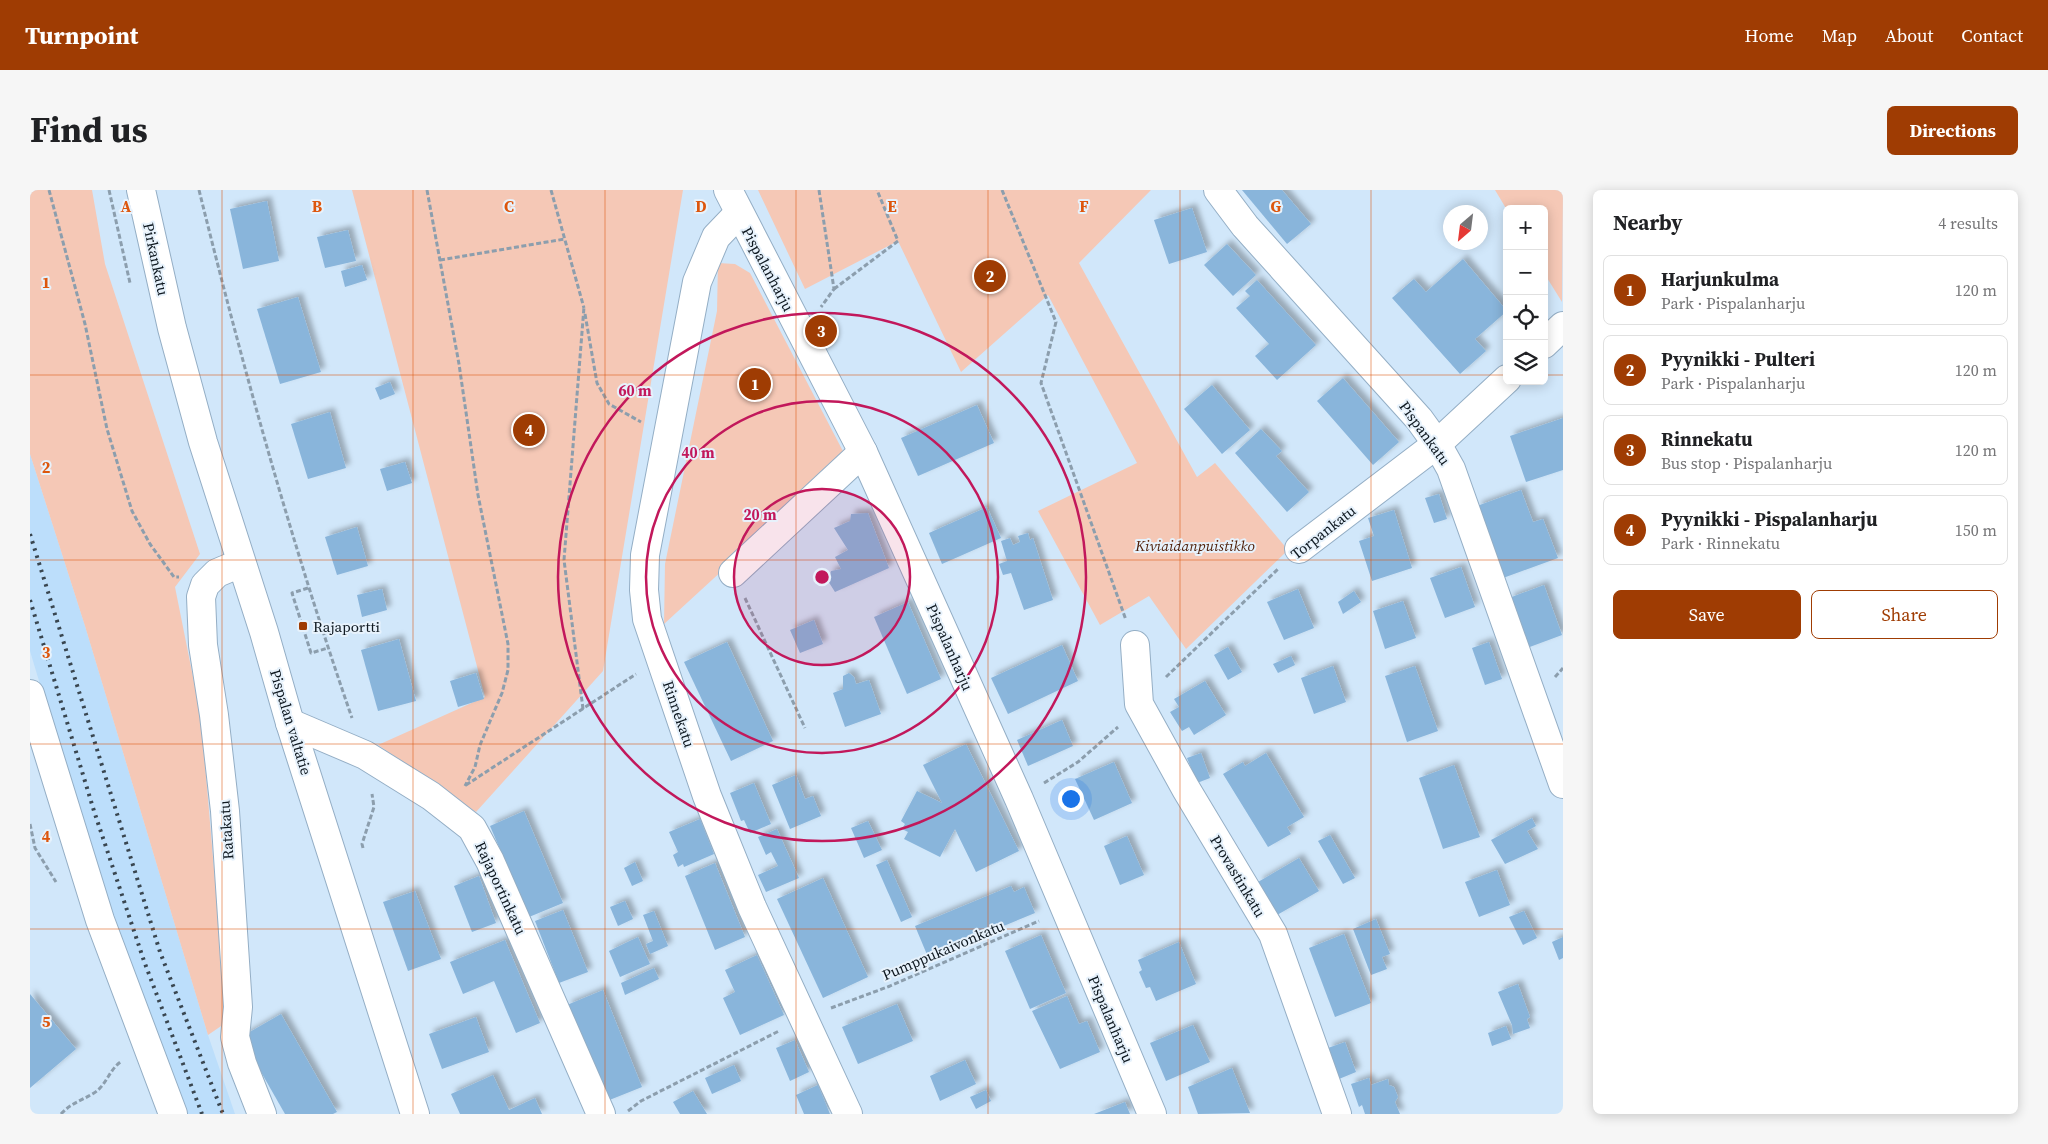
<!DOCTYPE html>
<html lang="en">
<head>
<meta charset="utf-8">
<style>
	:root { --surface:#fff; --page:#f6f6f6; --text:#202124; --muted:#757577; --line:#e0e0e0; --accent:#9f3c03 }
	body { margin:0; font-family:"Source Serif 4",serif; background:var(--page); color:var(--text) }
	.controls { position:absolute; right:15px; top:15px; display:grid; overflow:hidden; border-radius:8px; box-shadow:0 2px 12px #0003 }
	.controls button { width:45px; height:45px; display:grid; place-items:center; padding:0; border:0; border-bottom:1px solid var(--line); background:var(--surface); color:var(--text); font:25px sans-serif }
	.compass { position:absolute; left:1413px; top:15px; width:45px; height:45px; border-radius:50%; background:var(--surface); box-shadow:0 2px 12px #0003; rotate:208deg }
	.you { position:absolute; left:1040px; top:608px; width:18px; height:18px; margin:-12px; border:4px solid #fff; border-radius:50%; background:#1a73e8; box-shadow:0 0 0 8px #1a73e833 }
	.badge { display:grid; place-items:center; width:32px; height:32px; border-radius:50%; background:var(--accent); color:#fff; font-size:16px; font-weight:700 }
	.pin { position:absolute; translate:-50% -50%; border:2px solid #fff; box-shadow:0 1px 5px #0006 }
	.list { margin:0; padding:0; list-style:none }
	h2 { display:flex; justify-content:space-between; align-items:center; height:65px; margin:0; padding:0 20px; font-size:21px }
	h2 small { font-size:16px; font-weight:400; color:var(--muted) }
	.list li { display:grid; grid-template-columns:32px 1fr auto; gap:15px; align-items:center; box-sizing:border-box; height:70px; margin:0 10px 10px; padding:0 10px; border:1px solid var(--line); border-radius:8px }
	.list b { display:block; font-size:19px; white-space:nowrap }
	.list p { margin:0; font-size:16px; white-space:nowrap; color:var(--muted) }
	.list em { font-size:16px; font-style:normal; color:var(--muted) }
	.actions { display:flex; gap:10px; padding:15px 20px }
	.actions a { flex:1; padding:11px 0; border:1px solid var(--accent); border-radius:8px; text-align:center; font-size:18px; color:var(--accent) }
	.actions .main { background:var(--accent); color:#fff }
	.icon { flex:none; width:28px; height:28px; fill:none; stroke:currentColor; stroke-width:2; stroke-linecap:round; stroke-linejoin:round }
	.map { position:relative; flex:none; width:1533px; height:924px; overflow:hidden; border-radius:8px }
	header { display:flex; align-items:center; gap:30px; box-sizing:border-box; height:70px; padding:0 25px; background:var(--accent); color:#fff }
	header strong { font-size:24px }
	nav { display:flex; gap:28px; margin-inline-start:auto; font-size:18px }
	.intro { display:flex; align-items:center; justify-content:space-between; box-sizing:border-box; height:120px; padding:0 30px }
	h1 { margin:0; font-size:35px }
	.button { padding:12px 22px; border-radius:8px; background:var(--accent); color:#fff; font-size:18px; font-weight:700 }
	main { display:flex; gap:30px; padding:0 30px }
	aside { flex:1; background:var(--surface); border-radius:8px; box-shadow:0 2px 12px #0003 }
	.map>svg:first-child { display:block }
	.built { fill:#bcdefb }
	.green { fill:#f5c8b6 }
	.building { fill:#89b5db; filter:url(#shadow) }
	.lines { fill:none; stroke-linecap:round; stroke-linejoin:round }
	.minor-casing { stroke:#94aec5; stroke-width:30 }
	.major-casing { stroke:#94aec5; stroke-width:30 }
	.path { stroke:#8c9ead; stroke-width:3; stroke-dasharray:5 2.5; stroke-linecap:butt }
	.minor { stroke:#fff; stroke-width:28 }
	.major { stroke:#fff; stroke-width:28 }
	.rail { stroke:#394650; stroke-width:4; stroke-dasharray:2.5 5; stroke-linecap:butt }
	.grid { fill:none; stroke:#dd560d; stroke-width:1; stroke-opacity:0.55 }
	.ring { fill:none; stroke:#c2185b; stroke-width:2.5 }
	.poi-dot { fill:#9f3c03; stroke:#e7f2fc; stroke-width:2 }
	.labels { text-anchor:middle; dominant-baseline:central; stroke-width:4; stroke-linejoin:round; paint-order:stroke }
	.street-label { font-size:15px; fill:#0e1820; stroke:#e7f2fc }
	.park-label { font-size:15px; font-style:italic; fill:#4e1d06; stroke:#e7f2fc }
	.poi-label { font-size:15px; fill:#0e1820; stroke:#e7f2fc; text-anchor:start }
	.grid-label { font-size:16px; text-anchor:middle; font-weight:bold; fill:#dd560d; stroke:#e7f2fc; stroke-width:4; stroke-linejoin:round; paint-order:stroke }
	.centre { fill:#c2185b; stroke:#e7f2fc; stroke-width:2.5 }
	.ring-label { font-size:15px; text-anchor:middle; font-weight:bold; fill:#c2185b; stroke:#e7f2fc; stroke-width:4; stroke-linejoin:round; paint-order:stroke }
</style>
</head>
<body>
<header>
<strong>Turnpoint</strong>
<nav><a>Home</a><a>Map</a><a>About</a><a>Contact</a></nav>
</header>
<div class="intro"><h1>Find us</h1><a class="button">Directions</a></div>
<main>
<div class="map">
<svg width="1533" height="924" viewBox="0 0 1533 924">
	<defs>
		<filter id="shadow"><feDropShadow dx="4.5" dy="-4.5" stdDeviation="2.5" flood-color="#0004"/></filter>
	</defs>
	<rect width="100%" height="100%" fill="#d1e7fa"/>
	<path class="built" d="M0,264L55,436L178,845L205,924H153L74,707L0,461Z"/>
	<g class="green">
		<path d="M0,0H62L75,74L170,364L145,397L171,527L197,832L178,845L55,436L0,264Z"/>
		<path d="M322,0H653L573,481L446,622L348,555L455,507Z"/>
		<path d="M728,0H1121L1049,73L1167,287L1185,273L1258,360L1156,459L1119,406L1070,435L1008,321L1107,273L1018,105L931,182L868,51L775,99Z"/>
		<path d="M1465,0H1533L1532,112L1514,83V19L1477,20Z"/>
		<path d="M688,73L705,74L720,83L816,267L634,434L635,374L687,121Z"/>
	</g>
	<g class="building">
		<path d="M1212,0H1252L1281,34L1257,54Z"/>
		<path d="M237,11L249,71L213,79L200,19Z"/>
		<path d="M1162,18L1177,62L1139,74L1124,30Z"/>
		<path d="M318,40L326,71L295,78L287,47Z"/>
		<path d="M1197,54L1226,85L1203,106L1174,75Z"/>
		<path d="M1433,69L1477,121L1445,149L1456,161L1430,184L1362,108L1384,89L1396,102Z"/>
		<path d="M332,75L337,90L315,97L311,81Z"/>
		<path d="M1227,90L1286,155L1247,190L1225,166L1239,154L1206,118L1220,106L1215,101Z"/>
		<path d="M268,107L291,182L250,194L227,119Z"/>
		<path d="M1313,188L1369,252L1343,275L1287,211Z"/>
		<path d="M360,192L365,204L350,210L345,198Z"/>
		<path d="M1182,195L1220,240L1192,264L1154,219Z"/>
		<path d="M947,215L964,253L888,286L871,248Z"/>
		<path d="M300,222L316,278L278,289L261,234Z"/>
		<path d="M1533,228V280L1496,292L1480,246Z"/>
		<path d="M1231,239L1252,261L1246,266L1279,302L1257,322L1205,263Z"/>
		<path d="M375,272L382,293L357,301L350,279Z"/>
		<path d="M1491,300L1503,332L1513,329L1528,368L1473,388L1447,316Z"/>
		<path d="M1409,304L1417,329L1404,333L1395,308Z"/>
		<path d="M957,317L971,348L912,374L899,343Z"/>
		<path d="M1364,320L1382,378L1342,391L1329,351L1344,346L1338,328Z"/>
		<path d="M838,323L859,378L805,402L798,391L801,381L811,379L805,367L818,360L804,338L820,331L821,324Z"/>
		<path d="M327,337L338,376L307,385L295,347Z"/>
		<path d="M998,343L1000,350L1003,348L1023,410L994,420L981,383L973,385L969,374L977,371L971,351L980,348L983,355L990,352L988,346Z"/>
		<path d="M1431,377L1445,417L1415,428L1400,388Z"/>
		<path d="M1514,395L1532,445L1497,458L1479,408Z"/>
		<path d="M352,399L357,420L332,427L327,405Z"/>
		<path d="M1268,399L1284,438L1254,450L1237,412Z"/>
		<path d="M1324,401L1331,412L1313,424L1308,412Z"/>
		<path d="M1373,411L1386,448L1355,459L1343,421Z"/>
		<path d="M878,412L911,489L877,504L844,427Z"/>
		<path d="M784,430L793,454L770,463L760,440Z"/>
		<path d="M369,449L386,511L348,521L331,460Z"/>
		<path d="M697,452L743,551L701,571L654,472Z"/>
		<path d="M1459,452L1472,489L1455,495L1442,458Z"/>
		<path d="M1032,455L1048,491L978,524L961,488Z"/>
		<path d="M1198,457L1212,482L1198,490L1184,465Z"/>
		<path d="M1261,466L1265,475L1248,483L1243,474Z"/>
		<path d="M1303,476L1316,512L1284,524L1271,488Z"/>
		<path d="M1385,476L1408,541L1377,552L1355,486Z"/>
		<path d="M446,483L454,509L428,517L420,491Z"/>
		<path d="M819,483L824,487L826,494L839,490L851,524L815,537L803,503L813,499V486Z"/>
		<path d="M1175,491L1196,525L1164,545L1159,537L1152,541L1140,522L1149,517L1144,509Z"/>
		<path d="M1032,530L1043,556L998,576L987,550Z"/>
		<path d="M936,554L989,661L946,682L925,639L910,667L874,649L878,642L872,639L875,634L871,631L887,601L912,613L893,575Z"/>
		<path d="M1171,563L1180,588L1167,593L1157,568Z"/>
		<path d="M1236,563L1274,627L1257,637L1261,644L1238,657L1193,584L1213,572L1215,576Z"/>
		<path d="M1084,572L1102,613L1064,630L1045,589Z"/>
		<path d="M1424,575L1450,647L1413,659L1389,588Z"/>
		<path d="M766,585L775,609L783,606L791,626L760,639L742,595Z"/>
		<path d="M724,593L741,634L720,643L714,630L711,631L700,603Z"/>
		<path d="M494,621L533,713L499,727L460,636Z"/>
		<path d="M1502,628L1506,636L1497,641L1508,659L1475,674L1461,650Z"/>
		<path d="M670,629L684,664L654,677L653,674L648,677L643,665L648,662L639,642Z"/>
		<path d="M838,631L852,660L834,668L821,638Z"/>
		<path d="M747,639L769,688L736,702L728,685L748,676L741,662L736,665L728,647Z"/>
		<path d="M1300,645L1325,688L1313,694L1288,651Z"/>
		<path d="M1097,646L1114,685L1090,695L1074,656Z"/>
		<path d="M1269,668L1289,701L1247,725L1228,692Z"/>
		<path d="M857,670L882,727L871,732L846,675Z"/>
		<path d="M605,672L613,691L602,696L594,678Z"/>
		<path d="M685,673L715,747L685,760L655,686Z"/>
		<path d="M1467,680L1480,715L1449,727L1435,692Z"/>
		<path d="M449,686L466,733L442,742L424,696Z"/>
		<path d="M793,688L838,787L793,808L747,709Z"/>
		<path d="M981,696L984,702L994,697L1005,723L898,767L885,736Z"/>
		<path d="M385,701L411,769L378,781L353,712Z"/>
		<path d="M595,711L603,729L588,736L580,717Z"/>
		<path d="M533,720L558,782L529,793L505,731Z"/>
		<path d="M624,721L638,756L620,764L616,754L623,751L613,725Z"/>
		<path d="M1494,721L1507,748L1493,755L1479,727Z"/>
		<path d="M1346,729L1360,764L1352,767L1357,779L1341,785L1323,739Z"/>
		<path d="M1314,744L1341,813L1305,827L1279,758Z"/>
		<path d="M1011,745L1036,803L1000,819L975,761Z"/>
		<path d="M608,747L620,774L590,787L579,761Z"/>
		<path d="M1533,747V768L1529,770L1522,752Z"/>
		<path d="M475,750L510,833L486,843L464,791L433,804L420,772Z"/>
		<path d="M1149,752L1166,794L1126,811L1120,797L1116,798L1109,782L1112,780L1108,770Z"/>
		<path d="M727,765L754,825L710,845L693,808L705,802L695,780Z"/>
		<path d="M624,778L629,789L595,805L591,793Z"/>
		<path d="M1488,794L1500,827L1497,829L1500,838L1483,844L1482,835L1468,802Z"/>
		<path d="M573,800L612,897L577,911L537,815Z"/>
		<path d="M0,804L46,859L0,898Z"/>
		<path d="M1037,806L1049,834L1057,831L1070,862L1030,879L1002,821Z"/>
		<path d="M867,814L883,851L828,874L812,837Z"/>
		<path d="M251,824L307,922L303,924H255L211,847Z"/>
		<path d="M446,827L459,862L412,879L399,844Z"/>
		<path d="M1163,835L1180,872L1136,891L1120,853Z"/>
		<path d="M1476,836L1481,849L1462,856L1458,843Z"/>
		<path d="M765,850L779,882L760,891L746,858Z"/>
		<path d="M1315,852L1326,882L1309,889L1298,858Z"/>
		<path d="M935,870L946,894L910,911L900,886Z"/>
		<path d="M704,875L711,891L682,904L675,888Z"/>
		<path d="M1202,878L1220,923L1168,924L1158,897Z"/>
		<path d="M463,885L479,920L505,908L512,924H430L421,904Z"/>
		<path d="M1339,888L1341,895L1358,889L1359,895L1364,897L1368,907L1365,912L1370,924H1335L1332,915L1329,917L1321,894Z"/>
		<path d="M788,895L800,924H774L766,905Z"/>
		<path d="M956,900L961,911L946,919L940,907Z"/>
		<path d="M663,901L677,924H650L643,912Z"/>
		<path d="M1095,912L1100,924H1064Z"/>
	</g>
	<g class="lines">
		<g class="minor-casing">
			<g id="minor">
				<path d="M698,0L833,262L989,609L1122,924"/>
				<path d="M1188,0L1215,36L1389,229L1407,254L1421,279L1533,594"/>
				<path d="M709,23L686,47L667,92L615,365L614,400L617,429L677,606L722,717L818,924"/>
				<path d="M1514,154L1533,136"/>
				<path d="M1269,359L1407,254L1477,189"/>
				<path d="M211,373L187,383L175,395L171,407L173,455L184,525L195,621L208,817L205,847L212,873L232,924"/>
				<path d="M703,383L833,262"/>
				<path d="M1105,455L1109,514L1156,599L1243,744L1307,924"/>
				<path d="M0,504L70,730L143,924"/>
				<path d="M260,533L335,565L401,606L442,638L460,671L571,924"/>
			</g>
		</g>
		<g class="major-casing">
			<path id="major" d="M111,0L142,138L173,252L234,442L260,533L385,924"/>
		</g>
		<g class="path">
			<path d="M19,0L55,134L77,239L102,321L120,354L144,387H149"/>
			<path d="M79,0L100,93"/>
			<path d="M169,0C213,178 262,355 322,528"/>
			<path d="M397,0L429,174L448,305L478,454V480L472,503L450,555L445,577L435,596"/>
			<path d="M521,0L554,118"/>
			<path d="M789,0L804,99L791,117"/>
			<path d="M972,0L1026,132L1011,193L1096,430"/>
			<path d="M410,70L535,49"/>
			<path d="M804,99L868,51L847,0"/>
			<path d="M555,124L567,193L579,214L611,232"/>
			<path d="M278,398L262,403L281,463L298,458"/>
			<path d="M715,408L775,538"/>
			<path d="M1136,487L1248,379"/>
			<path d="M1525,487L1533,478"/>
			<path d="M553,519L534,370L554,117"/>
			<path d="M1014,593L1048,572L1088,537"/>
			<path d="M436,595L606,484"/>
			<path d="M0,634L5,658L26,692"/>
			<path d="M333,658L332,654L344,617L342,604"/>
			<path d="M801,818L860,796L1009,731"/>
			<path d="M598,921L611,911L749,841"/>
			<path d="M31,924C41,913 51,911 64,903C77,895 79,879 92,871"/>
		</g>
		<use href="#minor" class="minor"/>
		<use href="#major" class="major"/>
		<g class="rail">
			<path d="M0,344L130,762L193,924"/>
			<path d="M0,410L64,621L114,771L172,924"/>
		</g>
	</g>
	<path class="grid" d="M192,0V924M383,0V924M575,0V924M766,0V924M958,0V924M1150,0V924M1341,0V924M0,185H1477M1514,185H1533M0,370H1533M0,554H1533M0,739H1533"/>
	<circle cx="792" cy="387" r="88" fill="#c2185b" fill-opacity=".12"/>
	<g class="ring">
		<circle cx="792" cy="387" r="88"/>
		<circle cx="792" cy="387" r="176"/>
		<circle cx="792" cy="387" r="264"/>
	</g>
	<rect class="poi-dot" x="268" y="431" width="10" height="10" rx="2.5"/>
	<g class="labels">
		<g class="street-label">
			<text transform="translate(126 69) rotate(78)">Pirkankatu</text>
			<text transform="translate(738 79) rotate(62)">Pispalanharju</text>
			<text transform="translate(1395 243) rotate(54)">Pispankatu</text>
			<text transform="translate(1293 342) rotate(-38)">Torpankatu</text>
			<text transform="translate(920 457) rotate(66)">Pispalanharju</text>
			<text transform="translate(649 524) rotate(71)">Rinnekatu</text>
			<text transform="translate(261 532) rotate(73)">Pispalan valtatie</text>
			<text transform="translate(196 640) rotate(-94)">Ratakatu</text>
			<text transform="translate(1208 686) rotate(59)">Provastinkatu</text>
			<text transform="translate(471 698) rotate(65)">Rajaportinkatu</text>
			<text transform="translate(913 760) rotate(-23)">Pumppukaivonkatu</text>
			<text transform="translate(1081 829) rotate(67)">Pispalanharju</text>
		</g>
		<g class="park-label">
			<text x="1165" y="355">Kiviaidanpuistikko</text>
		</g>
		<g class="poi-label">
			<text x="283" y="436">Rajaportti</text>
		</g>
	</g>
	<g class="grid-label">
		<text x="96" y="22">A</text>
		<text x="287" y="22">B</text>
		<text x="479" y="22">C</text>
		<text x="671" y="22">D</text>
		<text x="862" y="22">E</text>
		<text x="1054" y="22">F</text>
		<text x="1246" y="22">G</text>
		<text x="16" y="98">1</text>
		<text x="16" y="283">2</text>
		<text x="16" y="468">3</text>
		<text x="16" y="652">4</text>
		<text x="16" y="837">5</text>
	</g>
	<circle cx="792" cy="387" r="8" class="centre"/>
	<g class="ring-label">
		<text x="605" y="206">60 m</text>
		<text x="668" y="268">40 m</text>
		<text x="730" y="330">20 m</text>
	</g>
</svg>
<div class="controls">
<button>+</button>
<button>−</button>
<button><svg class="icon" aria-label="locate" viewBox="0 0 24 24"><circle cx="12" cy="12" r="6"/><path d="M12 2v4M12 18v4M2 12h4M18 12h4"/></svg></button>
<button><svg class="icon" aria-label="layers" viewBox="0 0 24 24"><path d="M12 4l9 5-9 5-9-5zM3 14l9 5 9-5"/></svg></button>
</div>
<svg class="compass" viewBox="-18 -18 36 36"><path d="M0-13l5 13h-10z" fill="#e53935"/><path d="M0 13l5-13h-10z" fill="#757577"/></svg>
<div class="you"></div>
<div class="pin badge" style="left:725px;top:194px">1</div>
<div class="pin badge" style="left:960px;top:86px">2</div>
<div class="pin badge" style="left:791px;top:141px">3</div>
<div class="pin badge" style="left:499px;top:240px">4</div>
</div>
<aside>
<h2>Nearby<small>4 results</small></h2>
<ul class="list">
<li><span class="badge">1</span><div><b>Harjunkulma</b><p>Park · Pispalanharju</p></div><em>120 m</em></li>
<li><span class="badge">2</span><div><b>Pyynikki - Pulteri</b><p>Park · Pispalanharju</p></div><em>120 m</em></li>
<li><span class="badge">3</span><div><b>Rinnekatu</b><p>Bus stop · Pispalanharju</p></div><em>120 m</em></li>
<li><span class="badge">4</span><div><b>Pyynikki - Pispalanharju</b><p>Park · Rinnekatu</p></div><em>150 m</em></li>
</ul>
<div class="actions"><a class="main">Save</a><a>Share</a></div>
</aside>
</main>
</body>
</html>
